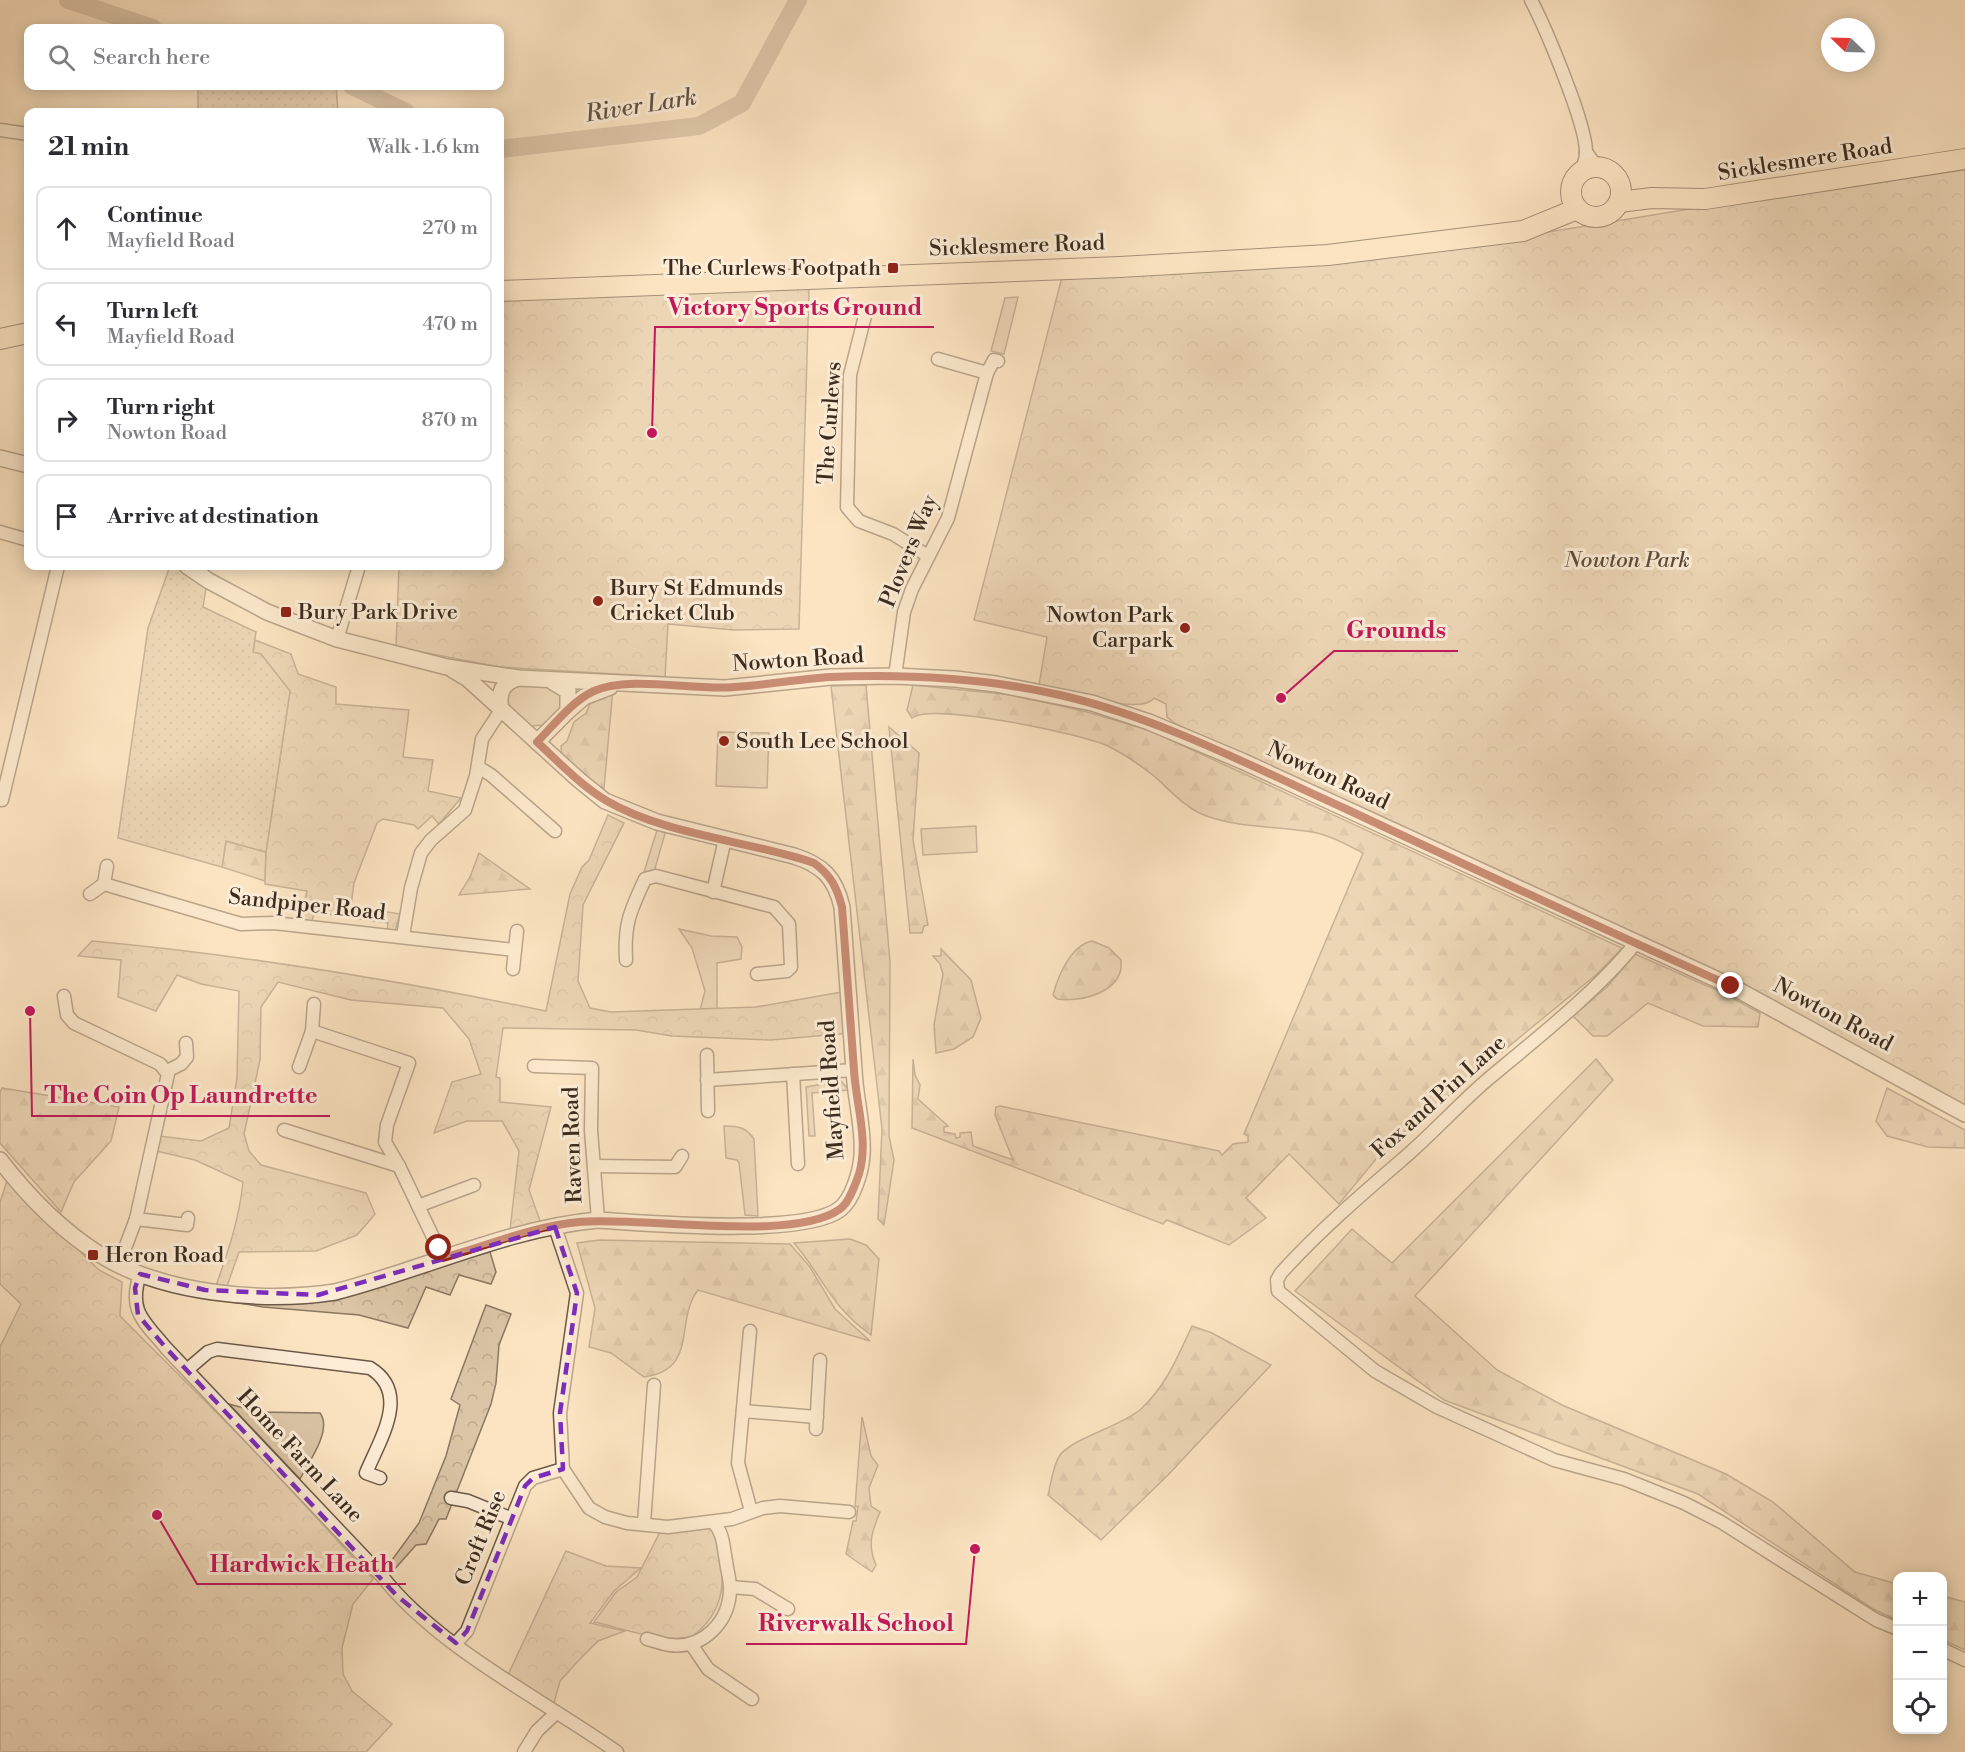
<!DOCTYPE html>
<html lang="en">
<head>
<meta charset="utf-8">
<style>
	:root { --surface:#fff; --page:#f2f2f3; --text:#2b2b33; --muted:#7c7c81; --line:#e1e1e2 }
	body { margin:0; font-family:"Libre Bodoni",serif; background:var(--page); color:var(--text) }
	.controls { position:absolute; right:18px; bottom:18px; display:grid; overflow:hidden; border-radius:12px; box-shadow:0 3px 15px #0003 }
	.controls button { width:54px; height:54px; display:grid; place-items:center; padding:0; border:0; border-bottom:2px solid var(--line); background:var(--surface); color:var(--text); font:30px sans-serif }
	.compass { position:absolute; left:1821px; top:18px; width:54px; height:54px; border-radius:50%; background:var(--surface); box-shadow:0 3px 15px #0003; rotate:293deg }
	.stop { position:absolute; width:18px; height:18px; margin:-14px; border:4px solid #8f2418; border-radius:50%; background:#fff }
	.stop.end { background:#8f2418; border-color:#fff; box-shadow:0 2px 6px #0008 }
	.list { margin:0; padding:0; list-style:none }
	h2 { display:flex; justify-content:space-between; align-items:center; height:78px; margin:0; padding:0 24px; font-size:26px }
	h2 small { font-size:20px; font-weight:400; color:var(--muted) }
	.list li { display:grid; grid-template-columns:39px 1fr auto; gap:18px; align-items:center; box-sizing:border-box; height:84px; margin:0 12px 12px; padding:0 12px; border:2px solid var(--line); border-radius:12px }
	.list b { display:block; font-size:22px; white-space:nowrap }
	.list p { margin:0; font-size:20px; white-space:nowrap; color:var(--muted) }
	.list em { font-size:20px; font-style:normal; color:var(--muted) }
	.icon { flex:none; width:33px; height:33px; fill:none; stroke:currentColor; stroke-width:2; stroke-linecap:round; stroke-linejoin:round }
	.map { position:relative; flex:none; width:1965px; height:1752px; overflow:hidden }
	.search { position:absolute; background:var(--surface); box-shadow:0 3px 15px #0003; left:24px; top:24px; width:480px; height:66px; display:flex; align-items:center; gap:15px; box-sizing:border-box; padding:0 21px; border-radius:12px; color:var(--muted); font-size:22px }
	.panel { position:absolute; background:var(--surface); box-shadow:0 3px 15px #0003; left:24px; top:108px; width:480px; height:462px; border-radius:12px }
	.map>svg:first-child { display:block }
	.grass { fill:#dbc5a6; stroke:#8b7862; stroke-width:1.5 }
	.forest { fill:url(#forest-firs); stroke:#8b7862; stroke-width:1.5 }
	.park { fill:url(#park-crowns); stroke:#8b7862; stroke-width:1.5 }
	.garden { fill:url(#garden-dots); stroke:#8b7862; stroke-width:1.5 }
	.lines { fill:none; stroke-linecap:round; stroke-linejoin:round }
	.river { stroke:#baa58b; stroke-width:18 }
	.minor-casing { stroke:#6b5a48; stroke-width:15 }
	.tertiary-casing { stroke:#6b5a48; stroke-width:18 }
	.trunk-casing { stroke:#3b2c1f; stroke-width:22 }
	.minor { stroke:#fdedd7; stroke-width:12 }
	.tertiary { stroke:#fdedd7; stroke-width:15 }
	.trunk { stroke:#fce4c2; stroke-width:20 }
	.route { stroke:#8f2418; stroke-width:8 }
	.marked { fill:none; stroke:#7b2cbf; stroke-width:4.5; stroke-dasharray:12 8; stroke-linejoin:round }
	.poi-dot { fill:#8f2418; stroke:#fdedd7; stroke-width:2 }
	.labels { text-anchor:middle; dominant-baseline:central; stroke-width:6; stroke-linejoin:round; paint-order:stroke }
	.street-label { font-size:22px; fill:#3b2c1f; stroke:#fdedd7 }
	.poi-label { font-size:22px; fill:#3b2c1f; stroke:#fdedd7; text-anchor:start }
	.park-label { font-size:22px; font-style:italic; fill:#5b4b3a; stroke:#fdedd7 }
	.water-label { font-size:24px; font-style:italic; fill:#61503f; stroke:#fdedd7 }
	.leader { fill:none; stroke:#c2185b; stroke-width:2 }
	.callout-dot { fill:#c2185b; stroke:#fdedd7; stroke-width:2 }
	.callout-label { font-size:24px; text-anchor:middle; font-weight:bold; fill:#c2185b; stroke:#fdedd7; stroke-width:6; stroke-linejoin:round; paint-order:stroke }
</style>
</head>
<body>
<div class="map">
<svg width="1965" height="1752" viewBox="0 0 1965 1752">
	<defs>
		<pattern id="forest-firs" width="22" height="20" patternUnits="userSpaceOnUse" patternTransform="scale(1.5)"><rect width="22" height="20" fill="#dbc5a6"/><path d="M5 1l3.5 6h-7zM16 11l3.5 6h-7z" fill="#bda98e"/></pattern>
		<pattern id="park-crowns" width="20" height="18" patternUnits="userSpaceOnUse" patternTransform="scale(1.5)"><rect width="20" height="18" fill="#dbc5a6"/><path d="M2 6a3 3 0 1 1 6 0M12 15a3 3 0 1 1 6 0" fill="none" stroke="#bda98e"/></pattern>
		<pattern id="garden-dots" width="8" height="8" patternUnits="userSpaceOnUse" patternTransform="scale(1.5)"><rect width="8" height="8" fill="#dbc5a6"/><path d="M2 2h.1M6 6h.1" fill="none" stroke="#bda98e" stroke-width="1.8" stroke-linecap="round"/></pattern>
	</defs>
	<rect width="100%" height="100%" fill="#fce4c2"/>
	<filter id="stains"><feTurbulence type="fractalNoise" baseFrequency=".00333" numOctaves="4"/><feColorMatrix values="0 0 0 0 .2 0 0 0 0 .09 0 0 0 0 .02 0 0 0 .5 -.17"/></filter>
	<radialGradient id="worn" r=".72"><stop offset=".6" stop-color="#630" stop-opacity="0"/><stop offset="1" stop-color="#630" stop-opacity=".3"/></radialGradient>
	<g class="grass">
		<path d="M1018,297L1004,354L991,351L1005,298Z"/>
		<path d="M516,685L553,687L561,693L562,708L543,725L531,726C520,716 506,709 507,694Z"/>
		<path d="M718,732L769,733L767,788L716,786Z"/>
		<path d="M976,826L977,852L923,855L921,829Z"/>
		<path d="M658,827L666,830L654,872H644Z"/>
		<path d="M679,929L711,936L737,937L742,947L741,959L717,963V1010H700L705,991L692,948Z"/>
		<path d="M841,1081L849,1090L812,1093L815,1136H809L806,1087Z"/>
		<path d="M724,1126C738,1126 746,1127 754,1139L758,1216L745,1215L739,1163L737,1160L726,1158Z"/>
		<path d="M229,1404L259,1412L320,1413C333,1430 308,1463 300,1479Z"/>
	</g>
	<g class="forest">
		<path d="M866,685L890,962L889,1136L894,1160L884,1225L878,1219L882,1129L831,686Z"/>
		<path d="M913,685L1013,695L1087,712L1149,730L1622,948L1597,974L1386,1147L1339,1204L1289,1154L1246,1198L1266,1218L1229,1245L1167,1220L1163,1224L912,1128L913,1059L915,1075L920,1085L918,1099L948,1126L944,1127V1132L955,1134L956,1138L960,1137V1133L971,1132L973,1146L1013,1160L995,1115L996,1107L1000,1106L1219,1151L1222,1155L1233,1144L1248,1142V1136L1244,1134L1363,853C1347,845 1330,835 1312,832C1277,826 1237,828 1204,815C1184,807 1170,790 1154,776C1140,765 1124,754 1108,746C1082,734 932,702 912,718L907,710Z"/>
		<path d="M613,689L604,788L586,781L562,758L561,746L567,741L574,722L586,713L591,702Z"/>
		<path d="M889,727L919,753L913,840L928,925L924,926L922,933H910Z"/>
		<path d="M226,841L266,852L265,881L222,867Z"/>
		<path d="M479,853L530,889L459,895L470,877Z"/>
		<path d="M1092,941L1109,948L1121,960C1125,992 1080,1003 1057,999L1053,995C1058,976 1071,945 1092,941Z"/>
		<path d="M941,949L971,980L981,1018L973,1037L954,1049L936,1053L934,1025L943,974L940,964L933,956H941Z"/>
		<path d="M1635,954L1723,993L1760,1013L1758,1027L1703,1026L1648,1003L1607,1036H1593L1573,1016L1607,987Z"/>
		<path d="M1596,1059L1613,1080L1415,1296L1497,1370L1562,1405L1726,1474L1773,1502L1855,1572L1897,1584V1620L1873,1609L1698,1494L1444,1400L1295,1291L1352,1229L1392,1263Z"/>
		<path d="M2,1088L119,1107L111,1141L74,1182L61,1212L0,1143V1092Z"/>
		<path d="M1887,1088L1965,1130V1148L1928,1147L1887,1136L1876,1121Z"/>
		<path d="M850,1239L866,1245L879,1259L871,1335C830,1306 824,1278 794,1243Z"/>
		<path d="M599,1240L790,1244L810,1267L835,1309L870,1341L698,1290C674,1321 699,1370 644,1377L611,1353L589,1347L595,1308L577,1243Z"/>
		<path d="M1192,1326L1212,1333L1271,1365L1168,1475L1101,1540L1048,1495C1051,1483 1053,1465 1060,1455C1073,1438 1122,1426 1141,1409C1166,1386 1178,1356 1192,1326Z"/>
		<path d="M862,1417L871,1456L878,1465L869,1488L871,1506L880,1512C872,1531 867,1545 876,1565L872,1572L846,1554L853,1521H856L858,1506L855,1507Z"/>
		<path d="M1943,1596L1965,1602V1650L1943,1640Z"/>
	</g>
	<g class="park">
		<path d="M1965,164V1108L1461,854L1176,724L1167,717L1166,704L1154,698C1141,717 1062,689 1039,685L1047,637L974,620L1062,277L1512,238Z"/>
		<path d="M809,289L799,629L734,630L668,624L665,677L499,667L396,647L399,566H500V301L599,295Z"/>
		<path d="M255,640L291,654L298,674L336,687V704L409,710L403,757L433,760L428,791L461,798L439,824L432,816L418,829L414,825L383,819L377,823L354,883L351,906L400,914L395,931L387,930L388,923L314,912L312,922L300,921L307,891L265,884L266,852L290,691L253,652Z"/>
		<path d="M608,815L624,823L583,905L578,981L590,1008L611,1012L756,1007L848,991L851,1033L771,1040L672,1036L636,1030L503,1028L496,1077L500,1078V1102L551,1107L529,1190L543,1229L509,1239L519,1151L502,1121H467L434,1133L452,1082L481,1074L469,1039L443,1008L351,1000L278,982L261,1007L260,1060L244,1134L249,1151L261,1165L366,1193L375,1214L357,1235L316,1251L239,1252L227,1286L217,1284L214,1291C227,1255 239,1221 243,1182L195,1160L152,1150L159,1136L201,1141L229,1128L237,1078L239,991L201,984L177,975L156,1011L118,997L121,960L78,956L92,941C245,955 396,980 546,1011L570,894L582,867L589,860Z"/>
		<path d="M7,1181L99,1270L122,1282L120,1316L255,1451L373,1579L353,1604L342,1648L343,1674L352,1691L392,1724L366,1752H0V1347L21,1304L0,1284V1202Z"/>
		<path d="M490,1252L496,1272L491,1284L459,1275L450,1295L426,1287L408,1328L359,1315L263,1307L214,1299L302,1301Z"/>
		<path d="M486,1305L511,1314L499,1345L496,1383L491,1404L446,1519H439L426,1544L416,1545L385,1580L381,1575L419,1523L446,1456L460,1405L451,1399Z"/>
		<path d="M712,1524C722,1561 732,1597 703,1627C697,1633 692,1638 684,1638C654,1641 622,1628 594,1622L616,1592L637,1577L660,1532Z"/>
		<path d="M566,1551L606,1566L641,1568L614,1591L590,1623L625,1631L598,1641L581,1658L560,1681L552,1710L506,1679Z"/>
	</g>
	<g class="garden">
		<path d="M198,86H336L338,112H198Z"/>
		<path d="M170,566H177L206,588L203,607L256,632L253,652L261,654L290,691L266,852L226,841L222,867L118,838L148,628Z"/>
	</g>
	<g class="lines">
		<g class="river">
			<path d="M68,0L153,28"/>
			<path d="M352,86L406,112"/>
			<path d="M500,149L699,126L742,103L798,0"/>
		</g>
		<g class="minor-casing">
			<g id="minor">
				<path d="M1531,0C1545,27 1587,125 1586,153C1586,159 1583,165 1582,171"/>
				<path d="M0,130L28,134"/>
				<path d="M1586,152L1597,167"/>
				<path d="M866,312L850,375L847,507L859,521L893,534L928,556"/>
				<path d="M938,359L987,373"/>
				<path d="M0,532L28,540"/>
				<path d="M337,639L359,566"/>
				<path d="M895,676L904,612L912,589L948,518L987,373L994,360L998,361"/>
				<path d="M478,767L491,775L555,831"/>
				<path d="M2,800L58,566"/>
				<path d="M104,884L241,924L274,923L515,950"/>
				<path d="M713,892L725,839"/>
				<path d="M90,894L104,884L107,866"/>
				<path d="M403,936L411,888L421,853L431,840L465,810L476,776L482,739L501,710"/>
				<path d="M1635,944C1595,993 1536,1039 1487,1080C1458,1105 1433,1133 1404,1158C1361,1195 1319,1231 1281,1273L1277,1280L1278,1291L1375,1371L1437,1407L1554,1460L1624,1479L1684,1503L1721,1522L1876,1620L1898,1629"/>
				<path d="M626,960C624,923 630,912 645,879L656,876L774,907L789,924L791,967L787,971L757,974"/>
				<path d="M513,969L517,931"/>
				<path d="M64,996L67,1015L74,1023L160,1064L168,1074L136,1219L119,1264"/>
				<path d="M312,1031L409,1063L387,1125L385,1142L399,1166L443,1258"/>
				<path d="M707,1055L708,1111"/>
				<path d="M534,1066L592,1068L591,1130L598,1220"/>
				<path d="M299,1067L312,1031L314,1004"/>
				<path d="M167,1071L181,1064L187,1057L186,1043"/>
				<path d="M793,1074L798,1164"/>
				<path d="M707,1080L854,1070"/>
				<path d="M284,1130L399,1166"/>
				<path d="M594,1166L675,1167L682,1156"/>
				<path d="M418,1206L474,1185"/>
				<path d="M136,1219L187,1225L188,1218"/>
				<path d="M555,1227L577,1293L560,1413L563,1469L589,1508L605,1517L627,1523L668,1527L732,1519L763,1508L780,1506L849,1512"/>
				<path d="M140,1274C128,1311 143,1320 166,1348L381,1575C438,1648 542,1699 617,1752"/>
				<path d="M750,1331L738,1463L751,1511"/>
				<path d="M188,1369L208,1352L217,1349L370,1368C411,1393 380,1439 366,1473L380,1478"/>
				<path d="M743,1411L817,1417"/>
				<path d="M816,1429L820,1360"/>
				<path d="M451,1498L468,1501L510,1518"/>
				<path d="M644,1523L654,1385"/>
				<path d="M730,1587L755,1589L788,1609"/>
				<path d="M647,1639C655,1641 663,1644 670,1645C703,1649 730,1622 730,1588C730,1579 727,1570 726,1561C723,1546 724,1533 713,1522"/>
				<path d="M456,1643L467,1631L525,1486L533,1478L563,1469"/>
				<path d="M691,1644L708,1669L752,1699"/>
				<path d="M1942,1649L1965,1660"/>
				<path d="M524,1752L537,1731L556,1713"/>
			</g>
		</g>
		<g class="tertiary-casing">
			<g id="tertiary">
				<path d="M0,458L28,465"/>
				<path d="M187,566L209,581L267,612L337,639L447,667L518,678L725,688L831,677L895,676L955,679L996,684L1092,703L1149,722L1242,761L1731,986L1965,1114"/>
				<path d="M501,710C498,695 501,683 518,678"/>
				<path d="M568,711L584,697L610,687"/>
				<path d="M537,742L568,711V691L553,682"/>
				<path d="M0,1160C27,1195 61,1230 99,1254C162,1294 263,1303 335,1292C422,1270 508,1228 598,1220C648,1223 804,1237 840,1209C853,1199 861,1171 862,1155C864,1127 855,1098 854,1070C850,1015 846,961 842,907C835,877 822,865 794,856L657,822L605,801L579,780L468,679L453,670"/>
			</g>
		</g>
		<g class="trunk-casing">
			<g id="trunk">
				<circle cx="1596" cy="192" r="25"/>
				<path d="M1619,202L1652,198L1705,199L1965,159"/>
				<path d="M500,291L1120,267L1328,255L1523,231L1577,209"/>
				<path d="M0,339L28,333"/>
			</g>
		</g>
		<use href="#minor" class="minor"/>
		<use href="#tertiary" class="tertiary"/>
		<use href="#trunk" class="trunk"/>
	</g>
	<g class="lines">
		<path class="route" d="M439,1248L443,1258C487,1246 533,1226 579,1222C641,1216 793,1243 840,1209C849,1203 855,1185 859,1174C869,1141 856,1104 854,1070C850,1016 846,961 842,907C837,888 831,875 814,863C750,841 665,835 607,801C581,786 559,762 537,742C554,725 572,701 594,691C630,675 694,691 735,687C767,685 798,679 830,677C907,674 985,678 1060,695C1160,718 1253,767 1346,809C1474,869 1602,929 1731,986"/>
	</g>
	<path d="M0 0H1965V1752H0ZM555,1227L577,1293L560,1413L563,1469L533,1478L525,1486L467,1631L456,1643L397,1596L166,1348L138,1315L135,1288L140,1274L205,1290L318,1295Z" fill="#fce4c2" fill-opacity=".55" fill-rule="evenodd"/>
	<path class="marked" d="M555,1227L577,1293L560,1413L563,1469L533,1478L525,1486L467,1631L456,1643L397,1596L166,1348L138,1315L135,1288L140,1274L205,1290L318,1295Z"/>
	<g class="poi-dot">
		<rect x="887" y="262" width="12" height="12" rx="3"/>
		<circle cx="598" cy="601" r="6"/>
		<rect x="280" y="606" width="12" height="12" rx="3"/>
		<circle cx="1185" cy="628" r="6"/>
		<circle cx="724" cy="741" r="6"/>
		<rect x="87" y="1249" width="12" height="12" rx="3"/>
	</g>
	<g class="labels">
		<g class="street-label">
			<text transform="translate(1805 160) rotate(-9)">Sicklesmere Road</text>
			<text transform="translate(1017 246) rotate(-2)">Sicklesmere Road</text>
			<text transform="translate(830 423) rotate(-86)">The Curlews</text>
			<text transform="translate(909 551) rotate(-68)">Plovers Way</text>
			<text transform="translate(798 660) rotate(-4)">Nowton Road</text>
			<text transform="translate(1328 776) rotate(25)">Nowton Road</text>
			<text transform="translate(307 905) rotate(6)">Sandpiper Road</text>
			<text transform="translate(1833 1015) rotate(28)">Nowton Road</text>
			<text transform="translate(832 1090) rotate(-94)">Mayfield Road</text>
			<text transform="translate(1439 1097) rotate(-42)">Fox and Pin Lane</text>
			<text transform="translate(573 1145) rotate(-92)">Raven Road</text>
			<text transform="translate(300 1456) rotate(47)">Home Farm Lane</text>
			<text transform="translate(481 1538) rotate(-68)">Croft Rise</text>
		</g>
		<g class="poi-label">
			<text x="881" y="268" text-anchor="end">The Curlews Footpath</text>
			<text x="610" y="588">Bury St Edmunds<tspan x="610" dy="25">Cricket Club</tspan></text>
			<text x="298" y="612">Bury Park Drive</text>
			<text x="1173" y="615" text-anchor="end">Nowton Park<tspan x="1173" dy="25">Carpark</tspan></text>
			<text x="736" y="741">South Lee School</text>
			<text x="105" y="1255">Heron Road</text>
		</g>
		<g class="park-label">
			<text x="1627" y="560">Nowton Park</text>
		</g>
		<g class="water-label">
			<text transform="translate(641 106) rotate(-9)">River Lark</text>
		</g>
	</g>
	<path class="leader" d="M652 433L655 327H934M1281 698L1334 651H1458M30 1011L32 1116H330M157 1515L197 1584H406M975 1549L966 1644H746"/>
	<g class="callout-dot">
		<circle cx="652" cy="433" r="6"/>
		<circle cx="1281" cy="698" r="6"/>
		<circle cx="30" cy="1011" r="6"/>
		<circle cx="157" cy="1515" r="6"/>
		<circle cx="975" cy="1549" r="6"/>
	</g>
	<g class="callout-label">
		<text x="795" y="315">Victory Sports Ground</text>
		<text x="1396" y="638">Grounds</text>
		<text x="181" y="1103">The Coin Op Laundrette</text>
		<text x="302" y="1572">Hardwick Heath</text>
		<text x="856" y="1631">Riverwalk School</text>
	</g>
	<rect width="100%" height="100%" filter="url(#stains)"/>
	<rect width="100%" height="100%" fill="url(#worn)"/>
</svg>
<div class="controls">
<button>+</button>
<button>−</button>
<button><svg class="icon" aria-label="locate" viewBox="0 0 24 24"><circle cx="12" cy="12" r="6"/><path d="M12 2v4M12 18v4M2 12h4M18 12h4"/></svg></button>
</div>
<svg class="compass" viewBox="-18 -18 36 36"><path d="M0-13l5 13h-10z" fill="#e53935"/><path d="M0 13l5-13h-10z" fill="#7c7c81"/></svg>
<div class="stop" style="left:439px;top:1248px"></div>
<div class="stop end" style="left:1731px;top:986px"></div>
<div class="search"><svg class="icon" aria-label="search" viewBox="0 0 24 24"><circle cx="10" cy="10" r="6"/><path d="M15 15l6 6"/></svg>Search here</div>
<section class="panel">
<h2>21 min<small>Walk · 1.6 km</small></h2>
<ul class="list">
<li><svg class="icon" aria-label="ahead" viewBox="0 0 24 24"><path d="M12 20V5M6 11l6-6 6 6"/></svg><div><b>Continue</b><p>Mayfield Road</p></div><em>270 m</em></li>
<li><svg class="icon" aria-label="left" viewBox="0 0 24 24"><path d="M17 20v-9H6M10 6l-5 5 5 5"/></svg><div><b>Turn left</b><p>Mayfield Road</p></div><em>470 m</em></li>
<li><svg class="icon" aria-label="right" viewBox="0 0 24 24"><path d="M7 20v-9h11M14 6l5 5-5 5"/></svg><div><b>Turn right</b><p>Nowton Road</p></div><em>870 m</em></li>
<li><svg class="icon" aria-label="arrive" viewBox="0 0 24 24"><path d="M6 21V4h12l-3 4 3 4H6"/></svg><div><b>Arrive at destination</b></div></li>
</ul>
</section>
</div>
</body>
</html>
